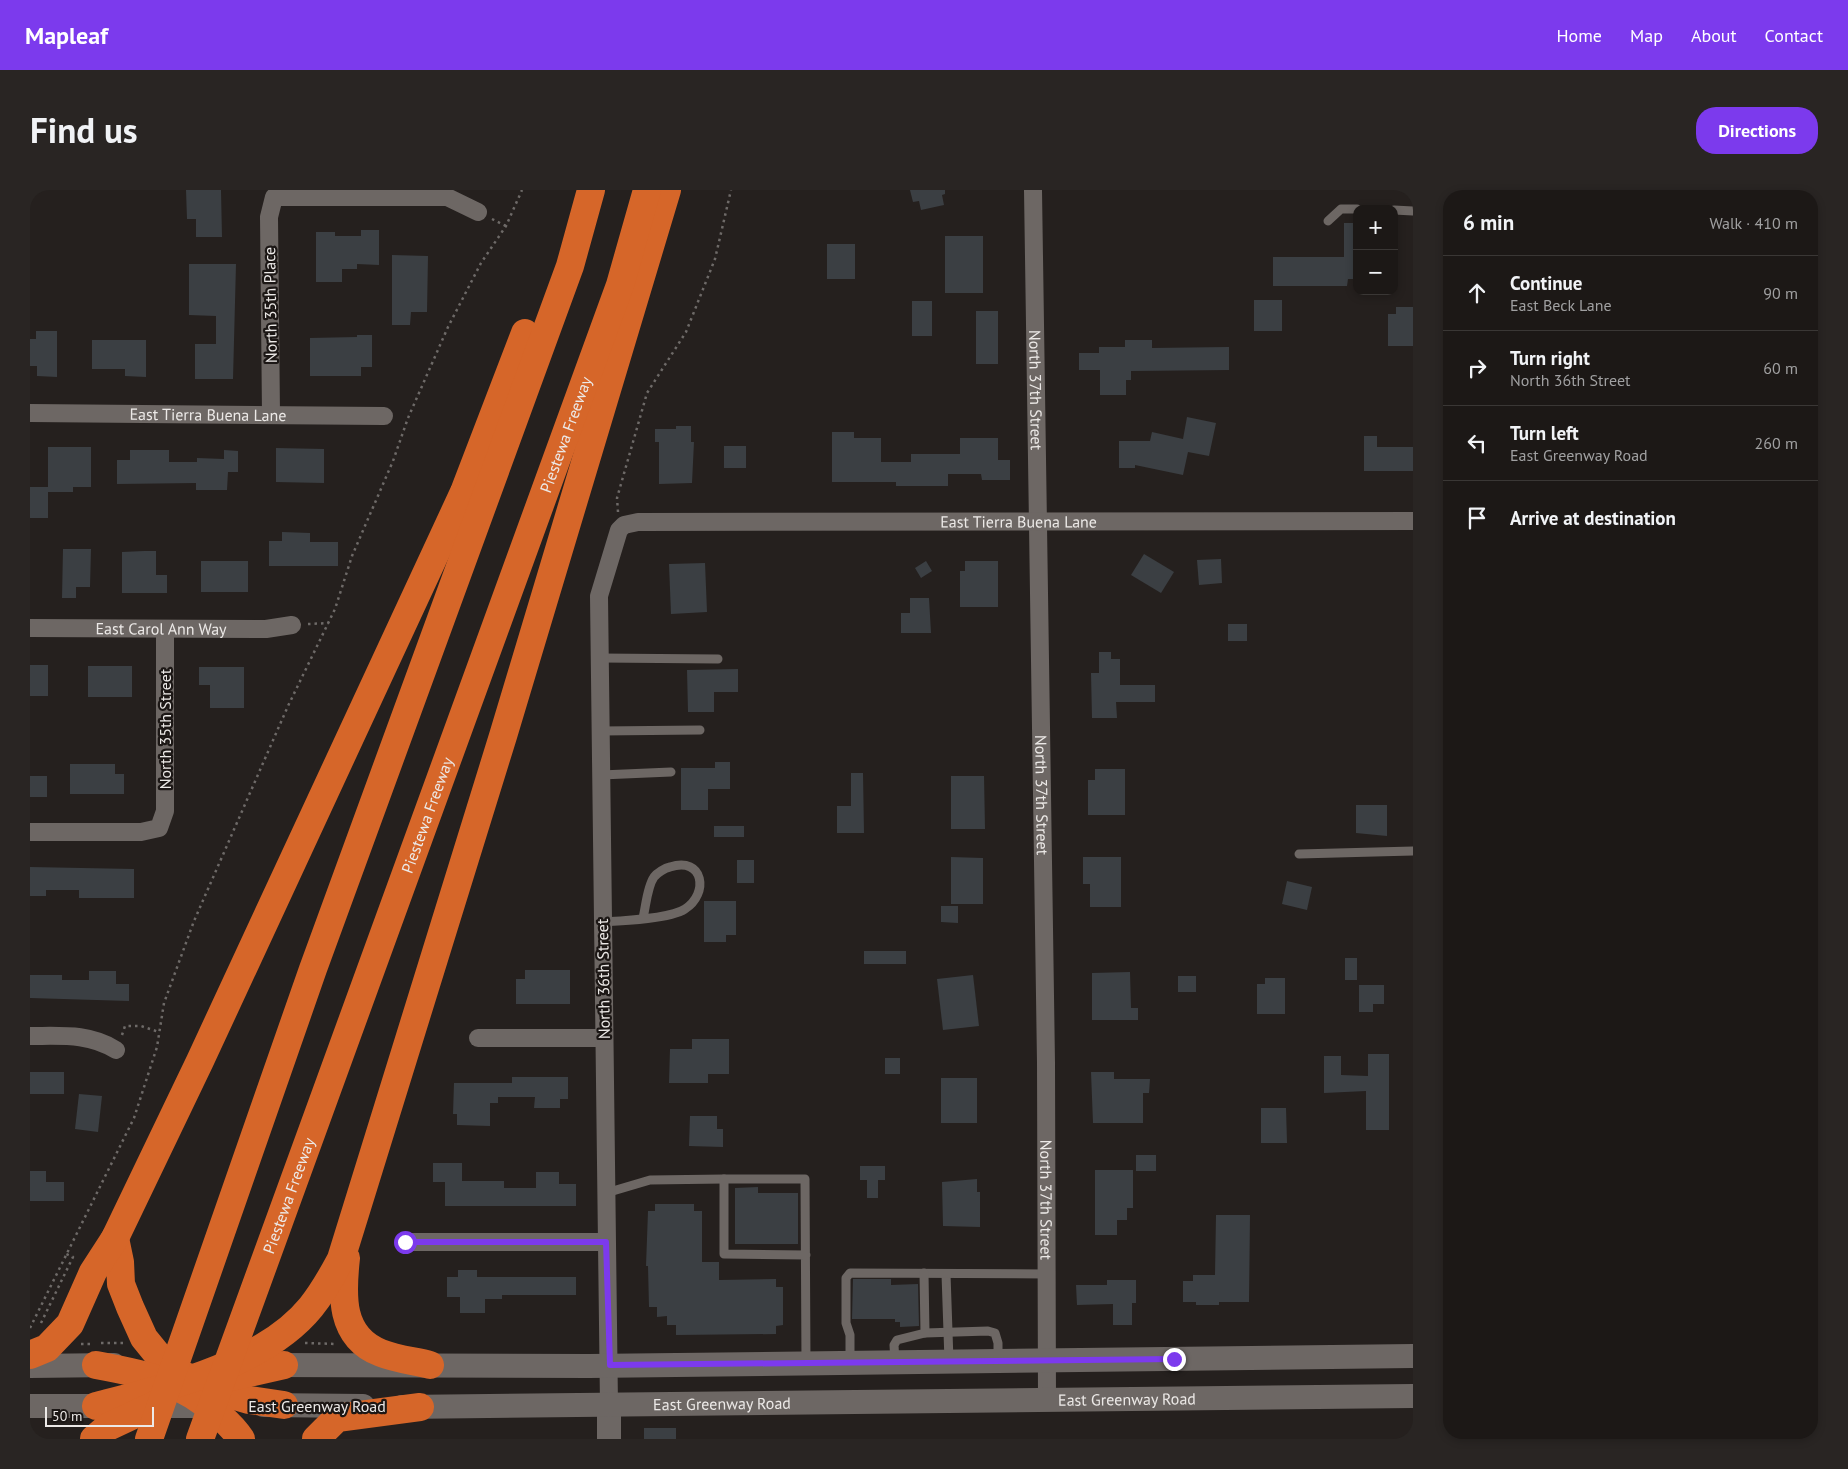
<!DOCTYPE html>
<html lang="en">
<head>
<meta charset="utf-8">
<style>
	:root { --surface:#1c1816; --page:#292523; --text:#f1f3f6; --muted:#a0a0a1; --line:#3a3735; --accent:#7c3aed }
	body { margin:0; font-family:"PT Sans",sans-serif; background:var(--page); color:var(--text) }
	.controls { position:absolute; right:15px; top:15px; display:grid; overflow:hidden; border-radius:10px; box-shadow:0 2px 8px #0003 }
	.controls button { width:45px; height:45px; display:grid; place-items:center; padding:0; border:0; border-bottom:1px solid var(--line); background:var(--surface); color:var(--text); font:25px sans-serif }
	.scale { position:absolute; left:15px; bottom:12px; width:109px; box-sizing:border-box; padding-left:5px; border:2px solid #ece9e7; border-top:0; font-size:14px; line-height:18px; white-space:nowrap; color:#ece9e7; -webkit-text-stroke:4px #1c1715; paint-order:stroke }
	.stop { position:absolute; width:15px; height:15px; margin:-11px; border:4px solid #7c3aed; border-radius:50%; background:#fff }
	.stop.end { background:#7c3aed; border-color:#fff; box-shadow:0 1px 5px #0008 }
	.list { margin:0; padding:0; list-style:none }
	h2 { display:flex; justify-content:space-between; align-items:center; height:65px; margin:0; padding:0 20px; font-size:21px }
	h2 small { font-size:16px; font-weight:400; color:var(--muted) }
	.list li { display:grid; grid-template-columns:32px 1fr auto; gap:15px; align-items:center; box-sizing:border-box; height:75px; padding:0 20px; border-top:1px solid var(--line) }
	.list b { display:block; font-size:19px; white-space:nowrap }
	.list p { margin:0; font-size:16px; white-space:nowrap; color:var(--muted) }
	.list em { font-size:16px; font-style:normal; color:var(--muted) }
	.icon { flex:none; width:28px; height:28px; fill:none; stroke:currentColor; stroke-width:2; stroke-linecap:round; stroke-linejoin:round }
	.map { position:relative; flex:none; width:1383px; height:1249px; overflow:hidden; border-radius:20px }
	header { display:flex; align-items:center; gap:30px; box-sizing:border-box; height:70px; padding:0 25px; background:var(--accent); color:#fff }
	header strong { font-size:24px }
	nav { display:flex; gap:28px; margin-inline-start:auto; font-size:18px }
	.intro { display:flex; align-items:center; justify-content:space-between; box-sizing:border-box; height:120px; padding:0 30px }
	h1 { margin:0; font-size:35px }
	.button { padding:12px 22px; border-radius:20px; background:var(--accent); color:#fff; font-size:18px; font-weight:700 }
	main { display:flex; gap:30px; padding:0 30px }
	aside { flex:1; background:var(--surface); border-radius:20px; box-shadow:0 2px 8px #0003 }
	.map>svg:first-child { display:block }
	.building { fill:#3b3f43 }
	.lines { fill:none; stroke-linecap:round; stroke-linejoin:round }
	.path { stroke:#6e6a68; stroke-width:2.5; stroke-dasharray:2.5 4; stroke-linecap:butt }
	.lane { stroke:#6d6764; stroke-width:9 }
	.street { stroke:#6d6764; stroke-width:18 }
	.secondary { stroke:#6d6764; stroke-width:24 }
	.highway { stroke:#d66629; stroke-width:28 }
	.route { stroke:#7c3aed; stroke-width:6 }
	.labels { text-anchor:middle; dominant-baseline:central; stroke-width:4.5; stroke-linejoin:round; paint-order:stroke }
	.street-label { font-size:16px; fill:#ece9e7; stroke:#1c1715 }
</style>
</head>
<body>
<header>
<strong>Mapleaf</strong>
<nav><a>Home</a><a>Map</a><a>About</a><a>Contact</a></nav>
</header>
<div class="intro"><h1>Find us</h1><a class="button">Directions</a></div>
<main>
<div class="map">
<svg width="1383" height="1249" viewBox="0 0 1383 1249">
	<rect width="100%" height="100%" fill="#25201e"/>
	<g class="building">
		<path d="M156,0H191L192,47H166V29H157Z"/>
		<path d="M880,0H915V4L912,5L914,15L891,20L889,11L883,12Z"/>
		<path d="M1314,33H1327V89H1318L1317,96H1243V67H1314Z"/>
		<path d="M331,40H349V75L327,74V79H312V92H286V42H305V46H331Z"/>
		<rect x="915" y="46" width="38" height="57"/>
		<rect x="797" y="54" width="28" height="35"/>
		<path d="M362,65L398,66L397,122H381L380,135H362Z"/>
		<path d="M159,74H206L203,189H165V154H186V126L159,125Z"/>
		<rect x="1224" y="110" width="28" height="31"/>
		<rect x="882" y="111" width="20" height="35"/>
		<path d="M1366,117H1383V156H1358V124H1366Z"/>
		<rect x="946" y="121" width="22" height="53"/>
		<path d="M6,141H27V187L7,186V176H0V149H6Z"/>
		<path d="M327,145H342V177H331V186H280V148L327,147Z"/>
		<path d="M62,150H116V187L95,186V179H62Z"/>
		<path d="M1095,150H1122V158L1199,157V180L1101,181V190H1096V205H1070V180H1049V163H1069V157H1095Z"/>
		<path d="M1157,227L1186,233L1179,266L1158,262L1153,285L1105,275V278H1089V251H1120L1122,242L1153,249Z"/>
		<path d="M646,236H661V252H664L662,293L629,294V252H625V239H646Z"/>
		<path d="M802,242H824V248H851V272H881V264H930V248H968V270H980V290H952L951,284H918V296H866V292H802Z"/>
		<path d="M1334,246H1347V257H1383V281H1334Z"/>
		<rect x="694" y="256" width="22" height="22"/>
		<path d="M18,257H61V297H43V302H18V328H0V297H18Z"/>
		<path d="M246,258L294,259V293L246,292Z"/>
		<path d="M100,260H139V272H167V268L194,269V260L208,261V282H198L197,300H166V293L87,294V270H100Z"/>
		<path d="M252,342L280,343V352H308V376H239V351H252Z"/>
		<path d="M33,359H61L60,397H46V408H32Z"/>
		<path d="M114,361H126V385H137V403H92V362Z"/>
		<path d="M1114,364L1144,382L1131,403L1101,385Z"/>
		<path d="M1191,369L1192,393L1169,395L1167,370Z"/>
		<rect x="171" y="371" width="47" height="31"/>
		<path d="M896,371L902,381L891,388L885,378Z"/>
		<path d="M935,371H968V417H930V381H935Z"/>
		<path d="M675,373L677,422L641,424L639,374Z"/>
		<path d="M880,408H899L901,443H871V423H880Z"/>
		<rect x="1198" y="434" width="19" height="17"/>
		<path d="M1069,462H1081V469H1090V495H1125V512H1086L1087,528H1062L1061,483H1069Z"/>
		<rect x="0" y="475" width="18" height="31"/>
		<rect x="58" y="476" width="44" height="31"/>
		<path d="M169,477H214V518H180V495H169Z"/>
		<path d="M708,479V502H684V522H658L657,480Z"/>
		<path d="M685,572H700V599H678V620H651V578H685Z"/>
		<path d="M40,574H85V584H94V604H40Z"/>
		<path d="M1065,579H1095V625H1058V590H1065Z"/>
		<path d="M821,583H833L834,643H807V616H821Z"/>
		<rect x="0" y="586" width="17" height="21"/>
		<path d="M921,586H954L955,639H921Z"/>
		<path d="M1326,615H1357V646L1326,643Z"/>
		<rect x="684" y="636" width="30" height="11"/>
		<path d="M921,667L953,668V714H921Z"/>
		<path d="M1053,667H1091V717H1060V694H1053Z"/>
		<rect x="707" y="670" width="17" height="23"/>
		<path d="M0,677L104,679V708H49V700H16V706H0Z"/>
		<path d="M1257,691L1282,697L1277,720L1252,714Z"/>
		<path d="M674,711H706V745H696V752H674Z"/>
		<path d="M911,716H928V733L911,732Z"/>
		<rect x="834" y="761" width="42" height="13"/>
		<rect x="1315" y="768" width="12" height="22"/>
		<path d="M495,780H540V814H486V789H495Z"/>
		<path d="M59,781H86V794H99V811L0,808V785H32V790H59Z"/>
		<path d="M1100,782L1101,818H1108V830H1062V783Z"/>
		<path d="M943,785L949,836L913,840L907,789Z"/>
		<rect x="1148" y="786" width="18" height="16"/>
		<path d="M1235,788H1255V824H1227V794H1235Z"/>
		<path d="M1329,795H1354V814H1343V822H1329Z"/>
		<path d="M662,849H699V884H678V893H639L640,859H662Z"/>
		<path d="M1338,864H1359V940H1336V901L1294,903V866H1311V885L1338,886Z"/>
		<rect x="855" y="868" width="15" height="16"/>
		<rect x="0" y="882" width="34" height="22"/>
		<path d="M1061,882H1084V889H1120L1119,903H1113V933H1063Z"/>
		<path d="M482,887H538V909H530V918H504L505,907H468V913H460V936L427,935V924H423L424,893H482Z"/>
		<rect x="911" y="888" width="36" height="45"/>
		<path d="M49,904L72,906L68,942L45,939Z"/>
		<path d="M1231,918H1256L1257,953H1231Z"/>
		<path d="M660,926H687V939H693V957L659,956Z"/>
		<rect x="1106" y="965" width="20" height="16"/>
		<path d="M403,973H432V991H474V998H506V982H529V994H546V1016H415V992H403Z"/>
		<path d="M830,976H855V990H848V1008H837V990H830Z"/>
		<path d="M1065,980H1103V1018H1097V1030H1087V1045H1065Z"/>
		<path d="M0,981H16V992H34V1011H0Z"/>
		<path d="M947,989V1002H950V1037L913,1036L912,992Z"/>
		<path d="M728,997V1003H768V1054H705V998Z"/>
		<path d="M625,1014H664V1021H672V1072H689V1090L746,1089V1097H753V1135L746,1136V1144L646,1145V1135H637V1126L627,1127V1117H619L618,1076H616L618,1021H625Z"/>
		<path d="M1186,1025H1220L1219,1112H1189V1115H1166V1112H1153V1091H1163V1085H1185Z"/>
		<path d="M428,1080H447V1087H546V1105H472V1109H455V1123H430V1107H417V1087H428Z"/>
		<path d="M823,1089H861V1095L888,1094L889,1136L870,1137V1132H865V1129H822Z"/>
		<path d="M1077,1090H1106V1113H1102V1135H1083V1114L1047,1115L1046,1095H1077Z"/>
		<rect x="614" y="1238" width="32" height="11"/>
	</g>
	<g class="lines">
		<g class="path">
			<path d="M462,29L476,36"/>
			<path d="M588,322L587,308L617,203L656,142L685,69L701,0"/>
			<path d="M278,434L299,433"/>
			<path d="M92,845L95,836H111L129,842"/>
			<path d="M11,1133L43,1067L36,1064"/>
			<path d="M0,1138L104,928L127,857L134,813L164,731L258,516L305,419L322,366L363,271L378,228L418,137L451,73L476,36L492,0"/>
			<path d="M71,1153H93"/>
			<path d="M275,1153L307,1154"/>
			<path d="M51,1154H63"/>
		</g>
		<g class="lane">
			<path d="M1364,20L1383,21"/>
			<path d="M1298,31L1311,19H1327"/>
			<path d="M570,468L688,469"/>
			<path d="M571,541L670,540"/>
			<path d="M571,585L641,582"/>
			<path d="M1269,664L1383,661"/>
			<path d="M572,732C591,731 640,729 655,719C679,704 674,666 640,677C635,678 627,683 624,687C617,697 616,716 613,728"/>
			<path d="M576,1003L620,990L694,989"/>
			<path d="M776,1065L694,1064V989H775L776,1173"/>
			<path d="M916,1084L919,1171"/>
			<path d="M895,1143L958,1141L965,1143L968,1153V1171"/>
			<path d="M820,1171V1145L816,1133V1088L820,1083L1016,1084"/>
			<path d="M865,1172L864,1155L867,1150L895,1143L894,1083"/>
		</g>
		<g class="street">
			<path id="s1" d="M1003,0L1016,873L1017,1210"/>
			<path id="s2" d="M0,223L354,226"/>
			<path d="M241,225L239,27L244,7H417L448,22"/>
			<path id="s3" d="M0,438L236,439L262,435"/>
			<path d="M0,642H111L129,638L135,621V439"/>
			<path d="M0,846C31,846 59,843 86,860"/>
			<path d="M448,848H574"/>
			<path d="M375,1052H576"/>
			<path id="s4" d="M579,1215L569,406L589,340L594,335L608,332L1383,331"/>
		</g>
		<g class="secondary">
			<path d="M235,1175L559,1176L1383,1166"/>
			<path d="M0,1176L84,1175"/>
			<path d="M234,1215L333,1216"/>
			<path d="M579,1215V1249"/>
			<path d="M0,1216H186"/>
			<path id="s5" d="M372,1217L1383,1206"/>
		</g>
		<g class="highway">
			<path d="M85,1048L90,1072L91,1094L100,1117L114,1148L136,1175L151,1184L195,1203L219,1210L254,1215"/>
			<path d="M316,1068C312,1104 309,1147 351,1163C366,1169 384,1171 400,1175"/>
			<path d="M0,1165L17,1158L40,1134L63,1082L85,1048L170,871L434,302L495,143"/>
			<path d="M66,1175C115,1184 153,1191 190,1226C198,1233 205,1240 211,1249"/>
			<path d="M192,1189L254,1175"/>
			<path d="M66,1216C135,1198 234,1175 281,1117C293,1102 302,1086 311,1069L473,546L637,0"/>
			<path d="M64,1249L78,1237L131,1212"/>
			<path d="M119,1249L283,779L540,76L561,0"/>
			<path id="s6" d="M170,1249L590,95L617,0"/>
			<path d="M286,1249L307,1228L390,1217"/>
		</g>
	</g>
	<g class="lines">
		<path class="route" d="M375,1052H576L580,1175L1144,1169"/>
	</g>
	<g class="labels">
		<g class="street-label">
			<text transform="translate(240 115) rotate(-91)">North 35th Place</text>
			<text stroke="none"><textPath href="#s1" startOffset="200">North 37th Street</textPath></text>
			<text stroke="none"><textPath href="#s2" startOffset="178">East Tierra Buena Lane</textPath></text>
			<text stroke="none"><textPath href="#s6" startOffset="1069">Piestewa Freeway</textPath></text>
			<text stroke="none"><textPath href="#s4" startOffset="1280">East Tierra Buena Lane</textPath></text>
			<text stroke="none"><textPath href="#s3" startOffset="131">East Carol Ann Way</textPath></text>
			<text transform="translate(135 539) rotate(-90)">North 35th Street</text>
			<text stroke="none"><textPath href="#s1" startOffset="605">North 37th Street</textPath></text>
			<text stroke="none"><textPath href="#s6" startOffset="664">Piestewa Freeway</textPath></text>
			<text transform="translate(573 789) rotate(-91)">North 36th Street</text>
			<text stroke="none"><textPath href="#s6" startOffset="259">Piestewa Freeway</textPath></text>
			<text stroke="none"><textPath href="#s1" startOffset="1010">North 37th Street</textPath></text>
			<text stroke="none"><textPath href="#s5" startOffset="725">East Greenway Road</textPath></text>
			<text stroke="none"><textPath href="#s5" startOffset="320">East Greenway Road</textPath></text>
			<text x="287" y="1216">East Greenway Road</text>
		</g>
	</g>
</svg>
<div class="controls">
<button>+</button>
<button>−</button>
</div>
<div class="scale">50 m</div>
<div class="stop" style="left:375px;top:1052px"></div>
<div class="stop end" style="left:1144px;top:1169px"></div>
</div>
<aside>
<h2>6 min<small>Walk · 410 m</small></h2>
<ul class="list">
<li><svg class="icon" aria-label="ahead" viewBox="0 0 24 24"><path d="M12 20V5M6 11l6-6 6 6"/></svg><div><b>Continue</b><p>East Beck Lane</p></div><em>90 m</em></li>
<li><svg class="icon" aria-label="right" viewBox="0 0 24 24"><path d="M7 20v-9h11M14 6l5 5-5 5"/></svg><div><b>Turn right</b><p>North 36th Street</p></div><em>60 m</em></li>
<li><svg class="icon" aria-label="left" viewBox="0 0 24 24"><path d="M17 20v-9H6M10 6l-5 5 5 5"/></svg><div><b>Turn left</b><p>East Greenway Road</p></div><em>260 m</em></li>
<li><svg class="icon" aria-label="arrive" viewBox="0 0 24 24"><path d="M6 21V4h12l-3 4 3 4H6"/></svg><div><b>Arrive at destination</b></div></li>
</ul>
</aside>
</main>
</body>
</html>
